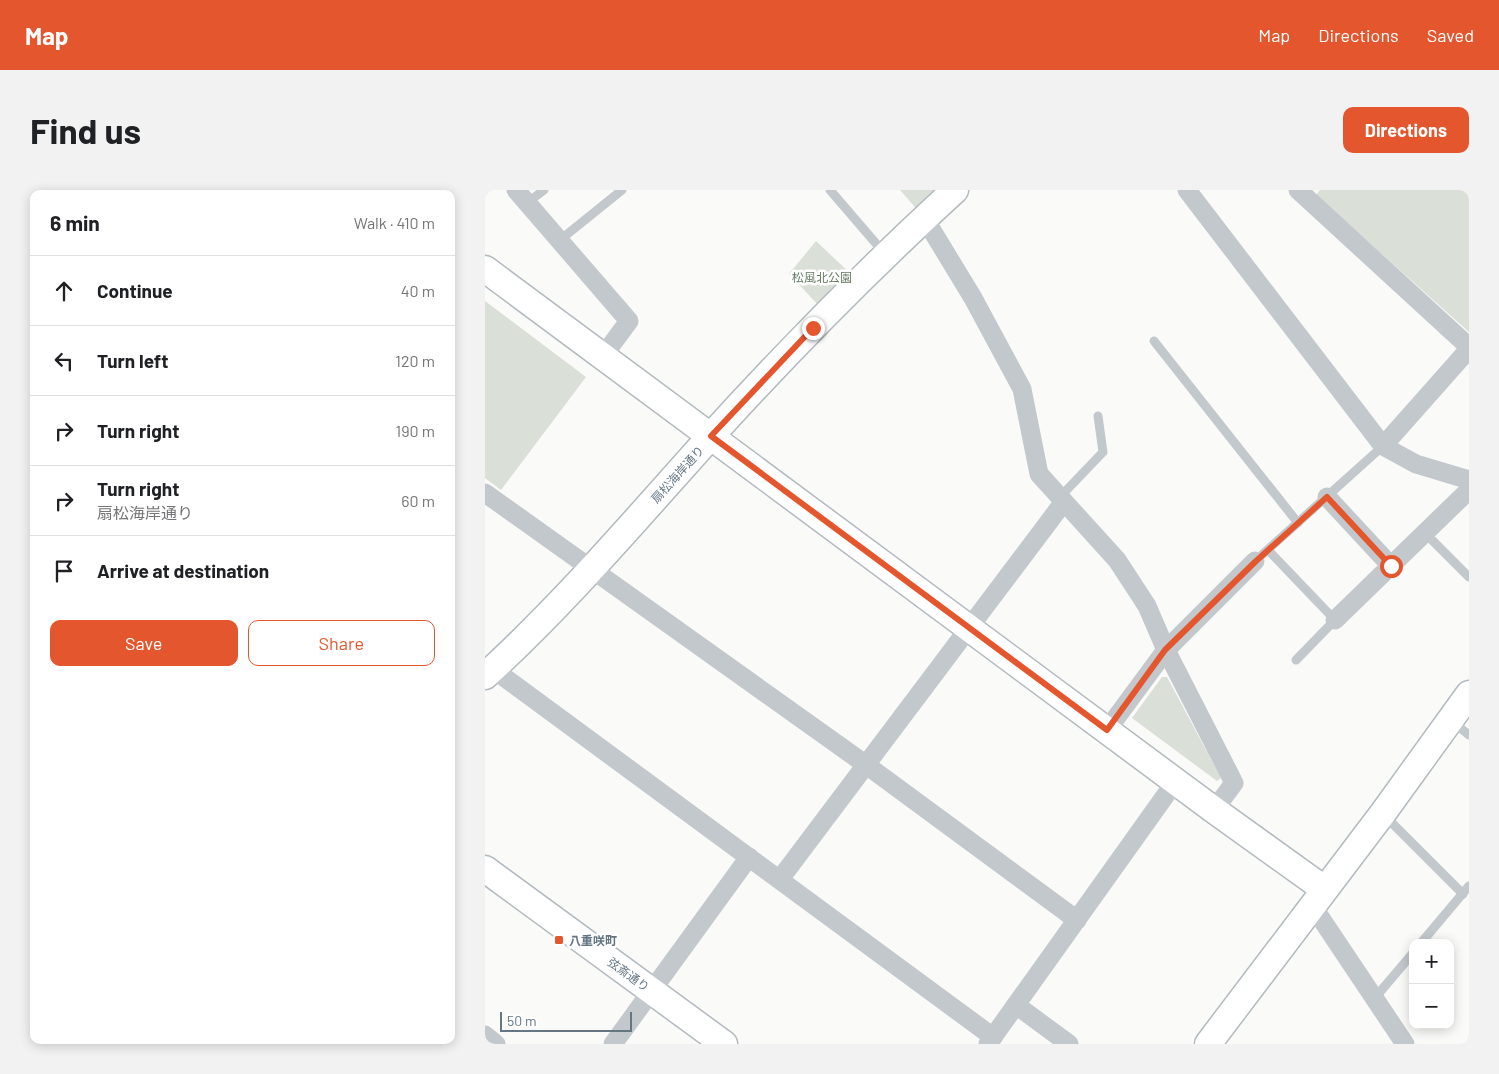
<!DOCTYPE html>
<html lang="en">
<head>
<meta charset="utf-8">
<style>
	:root { --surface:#fff; --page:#f2f2f2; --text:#202124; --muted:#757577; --line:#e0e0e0; --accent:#e4572e }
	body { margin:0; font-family:Barlow,"Noto Sans JP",sans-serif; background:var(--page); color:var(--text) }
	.controls { position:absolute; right:15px; bottom:15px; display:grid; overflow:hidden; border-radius:10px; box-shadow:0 2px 12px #0003 }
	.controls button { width:45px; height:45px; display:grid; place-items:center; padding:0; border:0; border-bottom:1px solid var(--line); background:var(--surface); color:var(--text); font:25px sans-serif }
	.scale { position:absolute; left:15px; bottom:12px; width:132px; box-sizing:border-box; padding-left:5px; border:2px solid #657683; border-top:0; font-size:14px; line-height:18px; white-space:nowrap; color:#657683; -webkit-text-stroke:4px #fff; paint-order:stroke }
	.stop { position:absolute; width:15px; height:15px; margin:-11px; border:4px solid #e4572e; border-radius:50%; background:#fff }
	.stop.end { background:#e4572e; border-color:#fff; box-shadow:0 1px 5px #0008 }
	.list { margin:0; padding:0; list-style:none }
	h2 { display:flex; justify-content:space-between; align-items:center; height:65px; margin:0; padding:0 20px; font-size:21px }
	h2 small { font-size:16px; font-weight:400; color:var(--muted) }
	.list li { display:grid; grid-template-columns:32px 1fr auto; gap:15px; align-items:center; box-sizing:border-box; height:70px; padding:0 20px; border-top:1px solid var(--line) }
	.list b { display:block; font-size:19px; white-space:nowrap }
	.list p { margin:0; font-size:16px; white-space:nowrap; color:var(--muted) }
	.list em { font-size:16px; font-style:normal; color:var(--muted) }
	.actions { display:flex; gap:10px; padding:15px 20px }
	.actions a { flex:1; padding:11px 0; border:1px solid var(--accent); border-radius:10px; text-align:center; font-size:18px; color:var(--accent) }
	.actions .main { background:var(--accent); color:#fff }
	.icon { flex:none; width:28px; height:28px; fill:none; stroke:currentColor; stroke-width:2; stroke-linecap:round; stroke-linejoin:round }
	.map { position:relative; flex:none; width:984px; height:854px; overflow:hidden; border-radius:10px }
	header { display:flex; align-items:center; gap:30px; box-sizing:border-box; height:70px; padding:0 25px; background:var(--accent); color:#fff }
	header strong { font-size:24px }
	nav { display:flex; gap:28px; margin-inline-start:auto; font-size:18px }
	.intro { display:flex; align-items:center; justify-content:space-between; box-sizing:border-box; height:120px; padding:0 30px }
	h1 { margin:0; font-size:35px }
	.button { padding:12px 22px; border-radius:10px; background:var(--accent); color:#fff; font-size:18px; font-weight:700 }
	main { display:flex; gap:30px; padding:0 30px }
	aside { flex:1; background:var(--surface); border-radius:10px; box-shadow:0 2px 12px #0003 }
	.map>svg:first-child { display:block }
	.green { fill:#dadfd7 }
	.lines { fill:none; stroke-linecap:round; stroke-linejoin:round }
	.secondary-casing { stroke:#b3babf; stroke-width:29 }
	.lane { stroke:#c3c8cc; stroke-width:9 }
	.street { stroke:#c3c8cc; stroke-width:19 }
	.secondary { stroke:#fff; stroke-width:26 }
	.route { stroke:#e4572e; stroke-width:6 }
	.poi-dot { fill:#e4572e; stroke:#fff; stroke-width:2 }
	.labels { text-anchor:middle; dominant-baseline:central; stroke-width:5; stroke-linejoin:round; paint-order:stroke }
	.park-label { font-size:12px; fill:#687a64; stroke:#fff }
	.street-label { font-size:12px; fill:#657683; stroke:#fff }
	.poi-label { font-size:12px; font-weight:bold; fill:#657683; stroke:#fff; text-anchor:start }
</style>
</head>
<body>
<header>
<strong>Map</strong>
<nav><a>Map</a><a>Directions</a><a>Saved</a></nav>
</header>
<div class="intro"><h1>Find us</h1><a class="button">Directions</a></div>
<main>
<aside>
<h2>6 min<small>Walk · 410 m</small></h2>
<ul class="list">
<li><svg class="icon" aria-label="ahead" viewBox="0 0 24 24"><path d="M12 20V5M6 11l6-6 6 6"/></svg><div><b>Continue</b></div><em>40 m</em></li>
<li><svg class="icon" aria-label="left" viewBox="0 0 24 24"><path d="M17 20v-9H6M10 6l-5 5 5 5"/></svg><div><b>Turn left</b></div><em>120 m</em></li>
<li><svg class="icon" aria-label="right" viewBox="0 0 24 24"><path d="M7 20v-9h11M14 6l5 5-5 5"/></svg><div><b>Turn right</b></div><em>190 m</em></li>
<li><svg class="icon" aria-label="right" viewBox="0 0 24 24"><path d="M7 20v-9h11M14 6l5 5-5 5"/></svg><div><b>Turn right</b><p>扇松海岸通り</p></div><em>60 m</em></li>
<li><svg class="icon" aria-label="arrive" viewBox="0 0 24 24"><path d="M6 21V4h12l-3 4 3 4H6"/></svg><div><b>Arrive at destination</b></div></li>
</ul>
<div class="actions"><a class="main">Save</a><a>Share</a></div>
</aside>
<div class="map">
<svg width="984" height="854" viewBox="0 0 984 854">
	<rect width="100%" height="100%" fill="#fafaf8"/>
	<g class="green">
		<path d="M415,0H458L435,23Z"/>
		<path d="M835,0H984V142L831,5Z"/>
		<path d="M331,51L370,88L336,118L304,84Z"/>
		<path d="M0,111L101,187L16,300L0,288Z"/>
		<path d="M677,487H682L736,588L732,591L647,528Z"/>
	</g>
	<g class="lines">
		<g class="secondary-casing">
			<g id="secondary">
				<path d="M0,79L729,620L839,699"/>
				<path d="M0,486C81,412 152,328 225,247C303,161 385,78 470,0"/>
				<path d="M0,679L239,854"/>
				<path d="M723,854L898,623L984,504"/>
			</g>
		</g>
		<g class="lane">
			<path d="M345,0L400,64"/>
			<path d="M42,13L59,0"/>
			<path d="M75,50L137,0"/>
			<path d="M669,151L813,333"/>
			<path d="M575,307L618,262L613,226"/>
			<path d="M940,343L984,387"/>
			<path d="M783,360L850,430L811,470"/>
			<path d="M770,371L898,256"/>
			<path d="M967,531L984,545"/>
			<path d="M900,626L978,704"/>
			<path d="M936,753L984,696"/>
			<path d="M889,809L928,763"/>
		</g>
		<g class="street">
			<path d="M31,0L144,131L118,166"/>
			<path d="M702,0L898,256L931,274L984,290"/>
			<path d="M813,0L984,157"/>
			<path d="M440,29L488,108L537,199L554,284L632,370L662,416L681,460L749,593L729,620"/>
			<path d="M898,256L984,159"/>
			<path d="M0,303L380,574L592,730"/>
			<path d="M842,307L906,376"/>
			<path d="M850,430L984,300"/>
			<path d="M8,479L508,847"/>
			<path d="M622,540L681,460L770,371"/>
			<path d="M295,689L578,313"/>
			<path d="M827,715L920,854"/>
			<path d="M531,815L584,854"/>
			<path d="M0,845L11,854"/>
			<path d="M128,854L264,667"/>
			<path d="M503,854L690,592"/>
		</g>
		<use href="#secondary" class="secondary"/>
	</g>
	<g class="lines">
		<path class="route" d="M328,138L226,246L622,540L680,460L770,372L842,307L906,376"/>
	</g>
	<rect class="poi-dot" x="69" y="745" width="10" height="10" rx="2.5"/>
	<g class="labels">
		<g class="park-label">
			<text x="337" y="87">松風北公園</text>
		</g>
		<g class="street-label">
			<text transform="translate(192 284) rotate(-48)">扇松海岸通り</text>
			<text transform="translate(144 784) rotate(36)">弦斎通り</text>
		</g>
		<g class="poi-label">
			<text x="84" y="750">八重咲町</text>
		</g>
	</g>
</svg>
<div class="controls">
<button>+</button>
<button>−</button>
</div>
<div class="scale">50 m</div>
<div class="stop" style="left:906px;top:376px"></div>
<div class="stop end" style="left:328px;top:138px"></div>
</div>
</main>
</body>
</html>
